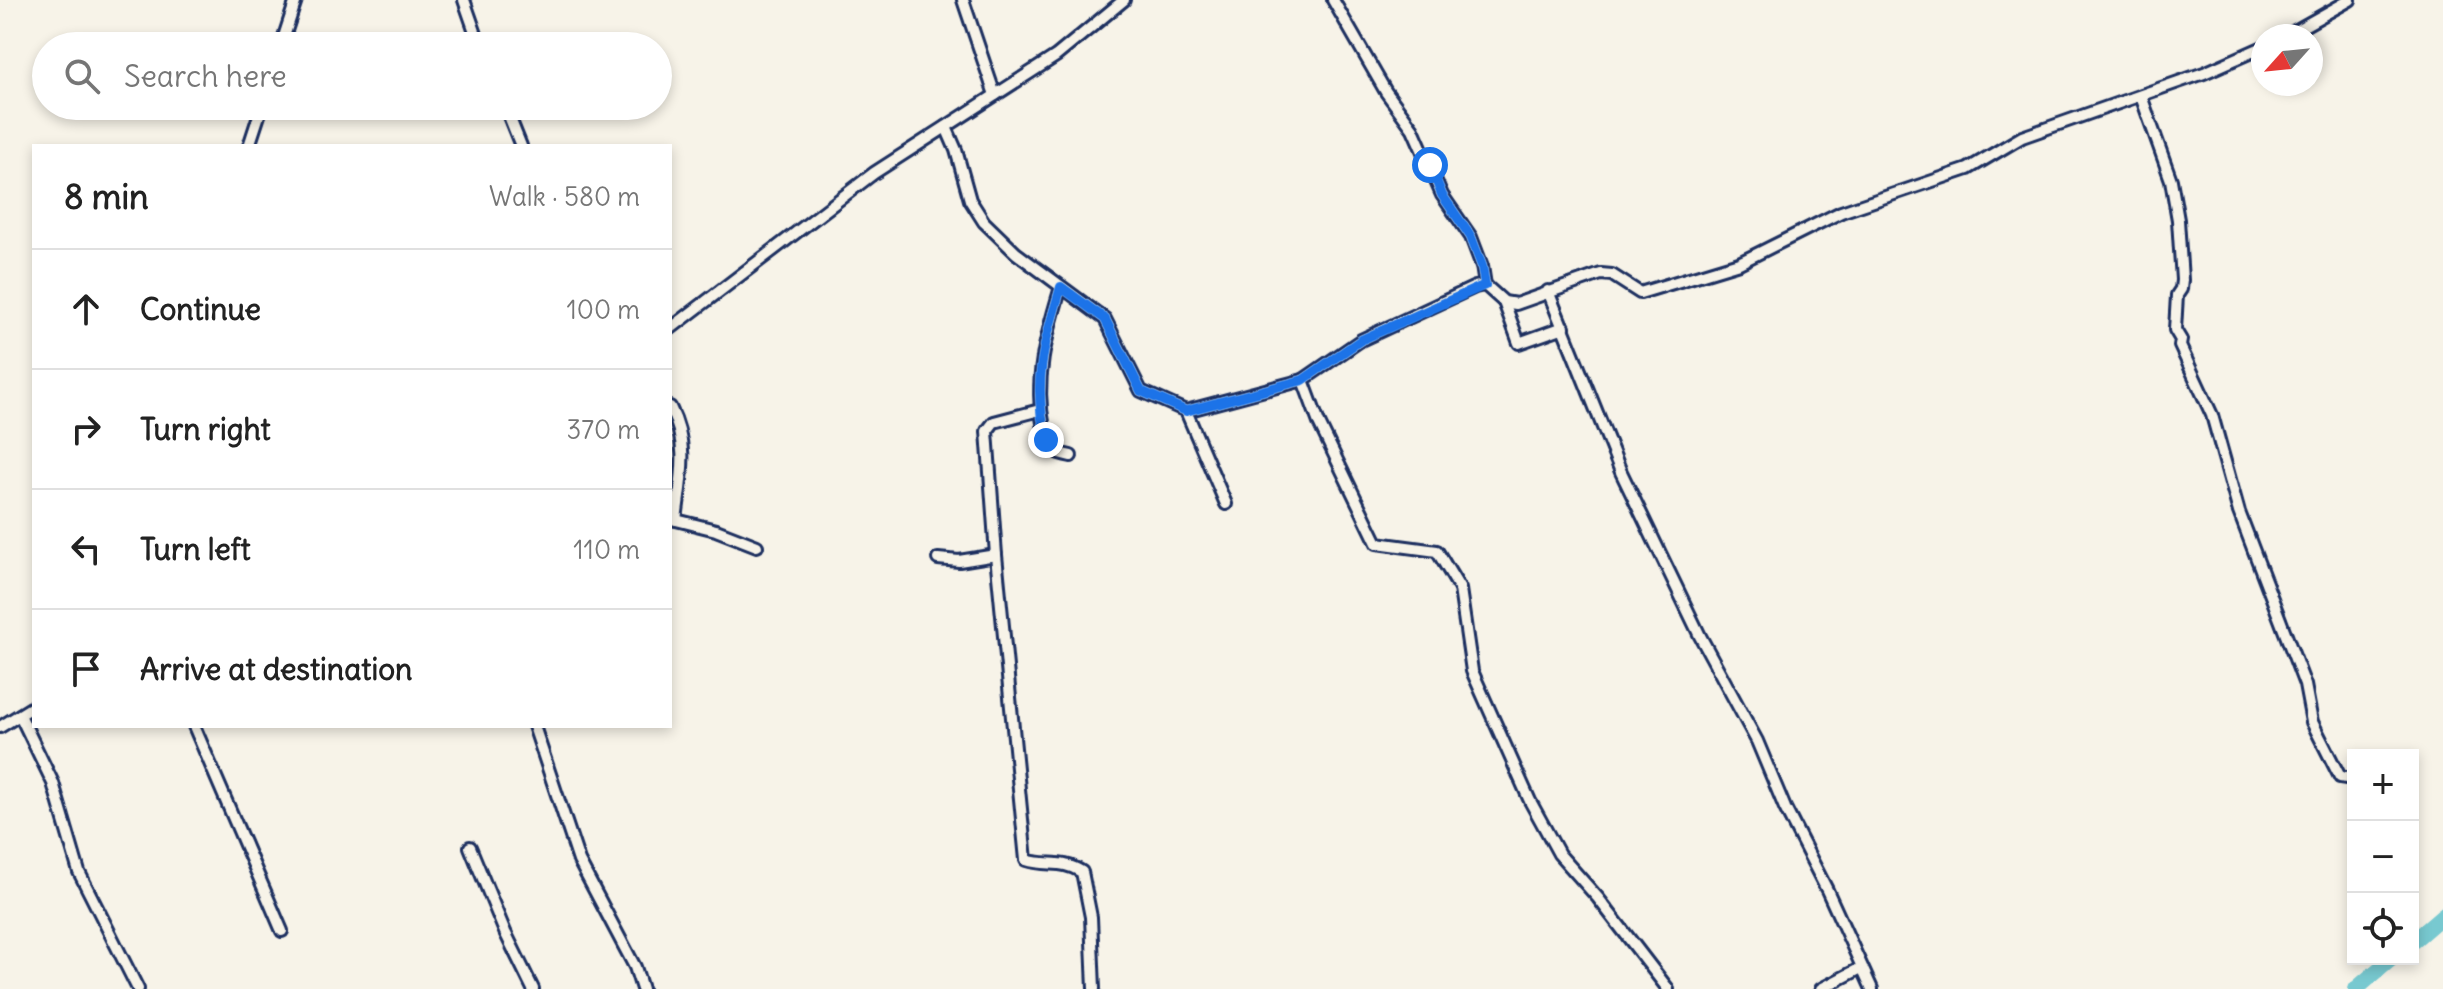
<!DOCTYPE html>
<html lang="en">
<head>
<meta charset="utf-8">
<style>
	:root { --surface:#fff; --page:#f2f2f2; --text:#222; --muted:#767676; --line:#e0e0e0 }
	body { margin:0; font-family:Delius,sans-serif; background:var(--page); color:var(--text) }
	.controls { position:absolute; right:24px; bottom:24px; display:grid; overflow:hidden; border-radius:0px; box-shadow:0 4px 12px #0003 }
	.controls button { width:72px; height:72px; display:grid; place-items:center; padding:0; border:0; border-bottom:2px solid var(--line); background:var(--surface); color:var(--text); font:40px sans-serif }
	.compass { position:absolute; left:2251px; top:24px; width:72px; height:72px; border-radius:50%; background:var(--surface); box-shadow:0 4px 12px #0003; rotate:243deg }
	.stop { position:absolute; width:24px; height:24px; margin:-18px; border:6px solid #1a73e8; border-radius:50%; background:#fff }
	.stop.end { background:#1a73e8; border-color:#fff; box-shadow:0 2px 8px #0008 }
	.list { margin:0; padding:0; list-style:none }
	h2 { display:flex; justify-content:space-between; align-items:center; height:104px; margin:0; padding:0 32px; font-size:34px }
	h2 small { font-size:26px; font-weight:400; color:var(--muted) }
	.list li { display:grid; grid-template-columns:52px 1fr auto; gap:24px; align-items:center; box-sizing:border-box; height:120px; padding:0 32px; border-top:2px solid var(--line) }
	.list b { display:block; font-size:30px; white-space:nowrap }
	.list em { font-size:26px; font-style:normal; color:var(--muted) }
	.icon { flex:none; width:44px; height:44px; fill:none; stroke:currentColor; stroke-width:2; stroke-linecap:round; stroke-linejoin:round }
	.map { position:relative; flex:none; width:2443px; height:989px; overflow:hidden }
	.search { position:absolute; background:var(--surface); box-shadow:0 4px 12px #0003; left:32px; top:32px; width:640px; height:88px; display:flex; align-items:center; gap:20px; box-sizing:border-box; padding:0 28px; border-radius:44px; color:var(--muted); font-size:30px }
	.panel { position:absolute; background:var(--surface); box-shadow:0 4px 12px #0003; left:32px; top:144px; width:640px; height:584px; border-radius:0px }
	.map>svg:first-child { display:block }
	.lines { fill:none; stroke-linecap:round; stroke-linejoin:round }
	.river { stroke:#78c9d0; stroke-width:16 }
	.street-casing { stroke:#1b2f5e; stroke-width:16 }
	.street { stroke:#f7f3e8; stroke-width:10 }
	.route { stroke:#1a73e8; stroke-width:10 }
</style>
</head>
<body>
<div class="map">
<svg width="2443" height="989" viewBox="0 0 2443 989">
	<rect width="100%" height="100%" fill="#f7f3e8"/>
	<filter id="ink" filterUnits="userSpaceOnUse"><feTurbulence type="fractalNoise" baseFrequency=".0125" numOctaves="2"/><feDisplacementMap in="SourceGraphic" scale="16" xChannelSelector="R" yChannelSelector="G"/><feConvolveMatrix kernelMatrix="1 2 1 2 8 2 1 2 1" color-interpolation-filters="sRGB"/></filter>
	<g filter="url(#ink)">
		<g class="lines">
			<g class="river">
				<path d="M2413,941L2443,915"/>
				<path d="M2356,989L2391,959"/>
			</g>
			<g class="street-casing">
				<g id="street">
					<path d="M464,0L480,46"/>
					<path d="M963,0L995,95"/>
					<path d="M1333,0L1386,92L1413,129L1442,195L1471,237L1482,266L1485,285"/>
					<path d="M2286,36L2350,0"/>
					<path d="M281,46L296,0"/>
					<path d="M2141,96L2171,180L2178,220L2182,280L2181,289L2177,295L2175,330L2181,340L2180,346L2212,415L2239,512L2305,685L2312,722L2340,777L2353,779"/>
					<path d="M505,106L521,146"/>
					<path d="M946,127L956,150L970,200L984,222L1016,253L1105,319L1141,391L1186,411L1303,380"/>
					<path d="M249,146L262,106"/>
					<path d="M1061,287C1047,334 1033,378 1044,428C1045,435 1047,445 1053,450C1057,453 1066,455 1071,456"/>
					<path d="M1548,291L1621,472L1700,636L1757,741L1785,808L1827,890L1872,989"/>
					<path d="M1504,302L1519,343L1564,327"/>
					<path d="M670,329L874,173L1056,56L1124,0"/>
					<path d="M670,407C690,447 681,477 676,520"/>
					<path d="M1040,410L994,422L987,431L996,555L1026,860C1048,867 1062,859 1082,872L1091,917L1094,989"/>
					<path d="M1186,411L1226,504"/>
					<path d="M672,519L716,530L757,546"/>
					<path d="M938,559L959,561L996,555"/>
					<path d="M20,715L53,783L79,872L138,989"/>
					<path d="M194,726L282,931"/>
					<path d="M534,726L579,861L635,967L642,989"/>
					<path d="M0,727L34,706"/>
					<path d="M470,847L505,932L533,989"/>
					<path d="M1668,989L1598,898L1559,854L1530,801L1472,671L1460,589L1437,551L1377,543L1319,423L1303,380L1361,340L1475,287L1485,285L1504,302L1516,304L1601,274L1612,275L1640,293L1739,263L1841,212L1968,169L2022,137L2204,73L2263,47"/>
					<path d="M1821,989L1861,968"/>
				</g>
			</g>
			<use href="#street" class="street"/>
		</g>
	</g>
	<g class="lines" filter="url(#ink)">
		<path class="route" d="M1046,440C1032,379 1044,345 1061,287L1105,319L1141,391L1186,411L1303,380L1361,340L1485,285L1482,266L1471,237L1442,195L1430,165"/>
	</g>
</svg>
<div class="controls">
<button>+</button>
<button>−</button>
<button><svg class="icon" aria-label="locate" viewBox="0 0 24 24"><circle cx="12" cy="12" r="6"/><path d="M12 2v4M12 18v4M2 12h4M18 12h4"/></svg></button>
</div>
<svg class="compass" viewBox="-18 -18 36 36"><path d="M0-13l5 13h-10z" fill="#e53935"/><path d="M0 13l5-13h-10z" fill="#767676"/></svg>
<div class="stop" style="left:1430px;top:165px"></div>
<div class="stop end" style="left:1046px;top:440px"></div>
<div class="search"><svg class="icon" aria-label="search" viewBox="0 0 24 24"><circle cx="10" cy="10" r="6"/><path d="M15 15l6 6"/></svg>Search here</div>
<section class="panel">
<h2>8 min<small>Walk · 580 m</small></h2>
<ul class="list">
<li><svg class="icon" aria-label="ahead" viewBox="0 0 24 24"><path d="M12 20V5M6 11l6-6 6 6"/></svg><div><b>Continue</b></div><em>100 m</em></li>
<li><svg class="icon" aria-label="right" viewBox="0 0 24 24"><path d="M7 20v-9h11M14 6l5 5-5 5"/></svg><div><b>Turn right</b></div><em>370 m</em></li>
<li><svg class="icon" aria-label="left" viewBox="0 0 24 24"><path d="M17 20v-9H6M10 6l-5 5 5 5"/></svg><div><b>Turn left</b></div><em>110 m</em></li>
<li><svg class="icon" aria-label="arrive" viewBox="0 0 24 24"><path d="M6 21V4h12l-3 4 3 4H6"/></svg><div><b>Arrive at destination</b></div></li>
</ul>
</section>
</div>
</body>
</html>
